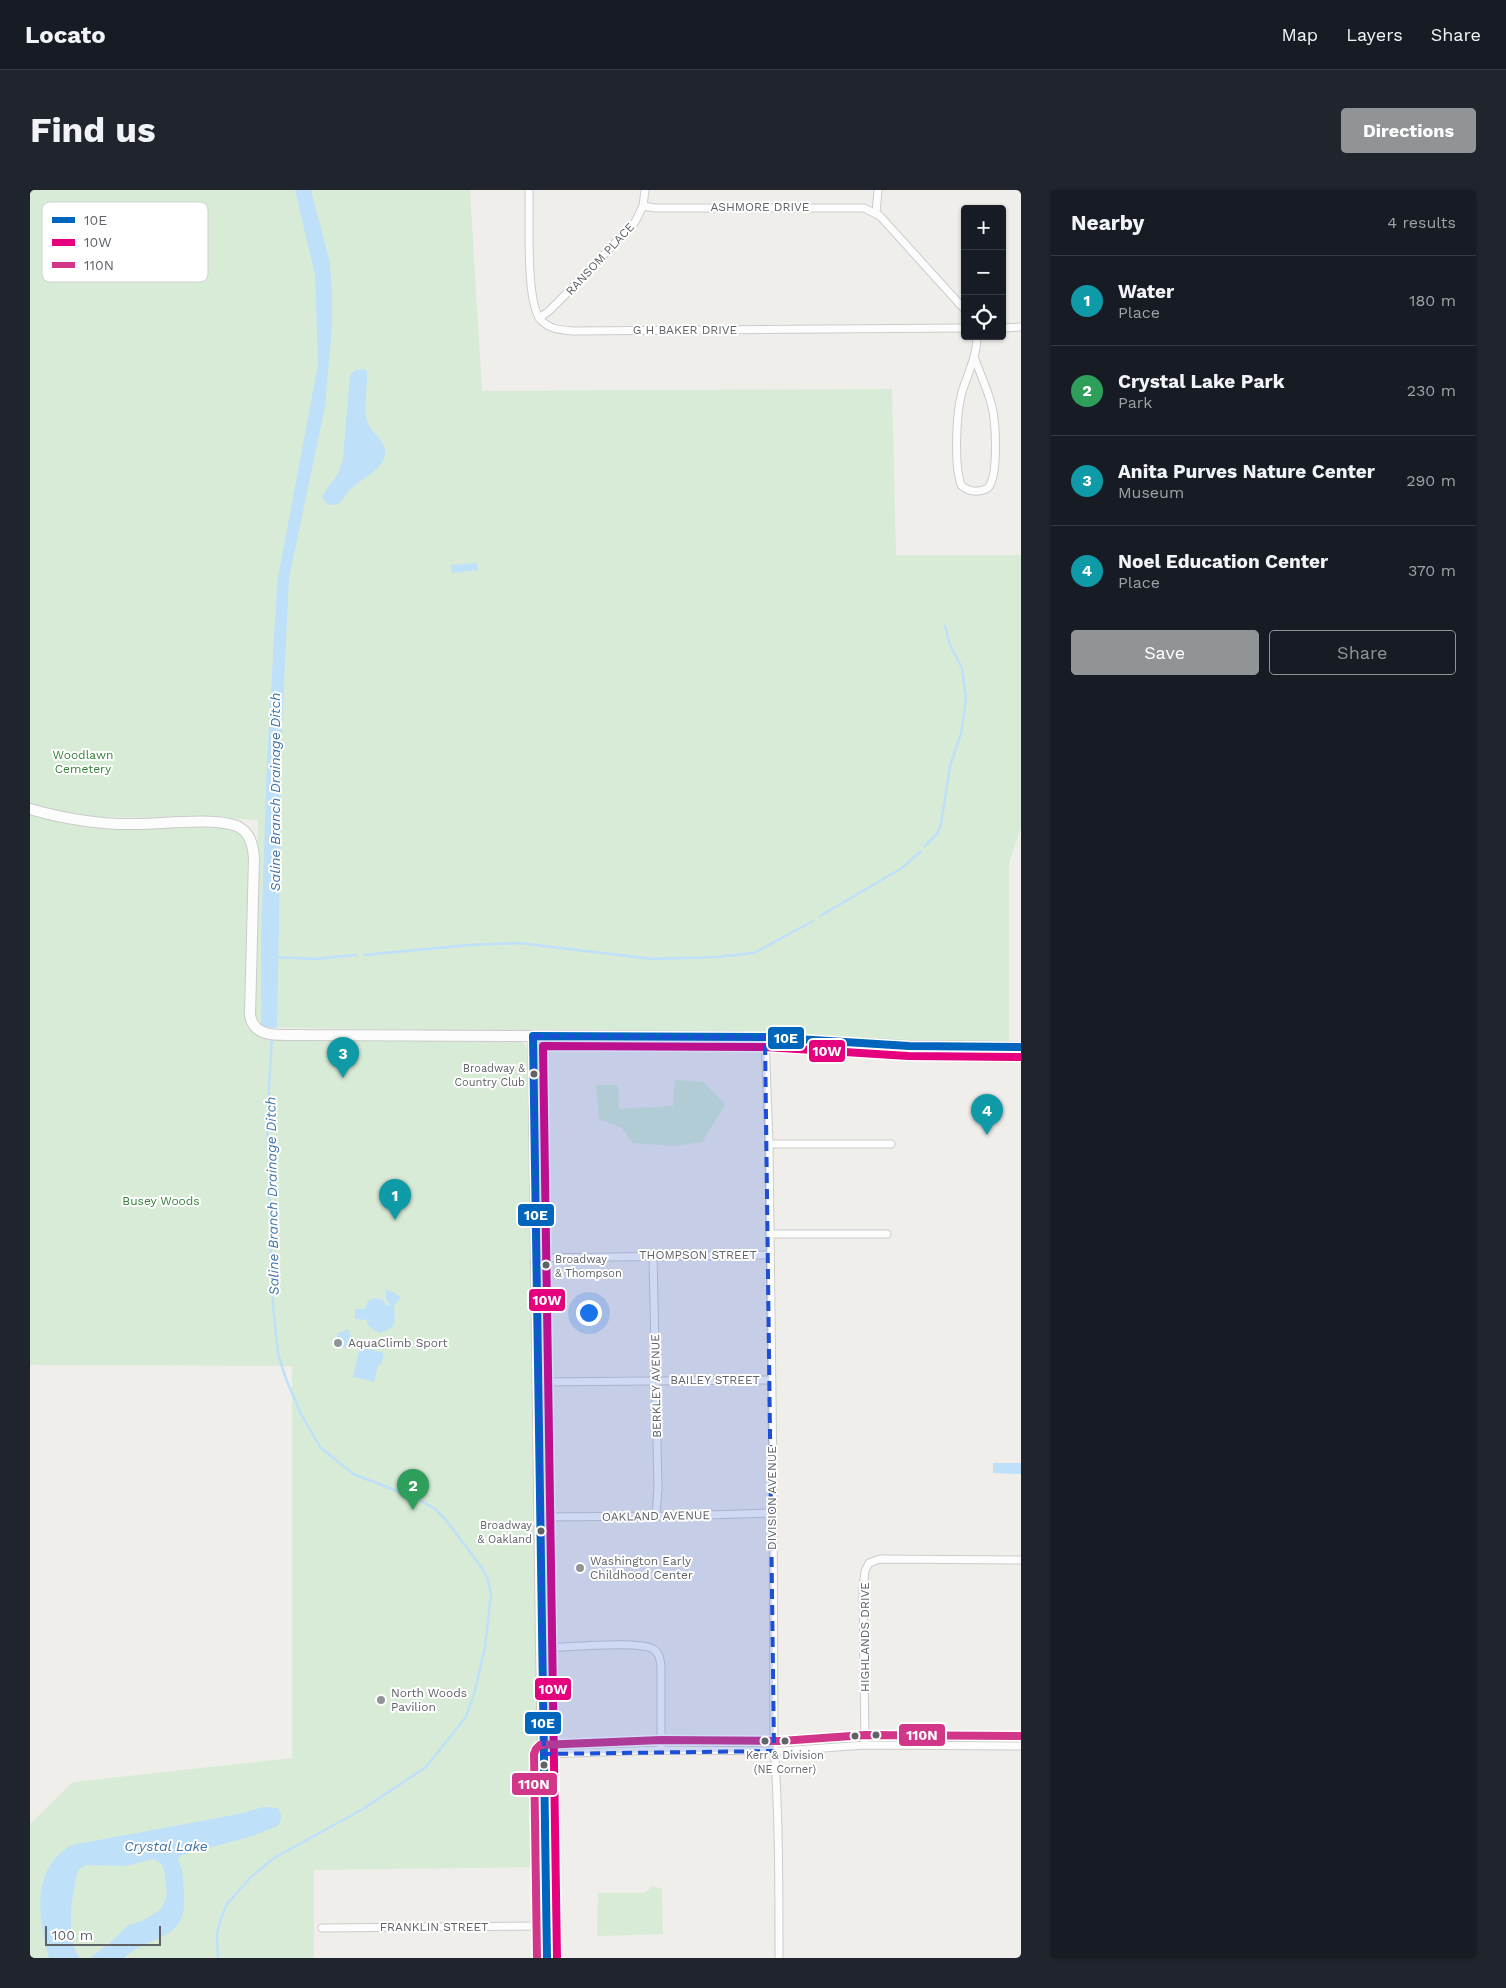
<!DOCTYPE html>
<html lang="en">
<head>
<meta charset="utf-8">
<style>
	:root { --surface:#171b24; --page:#20242c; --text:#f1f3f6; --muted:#9ea1a6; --line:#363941; --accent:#919496 }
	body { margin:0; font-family:"Work Sans",sans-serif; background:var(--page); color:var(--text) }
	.controls { position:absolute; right:15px; top:15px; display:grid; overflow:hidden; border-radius:5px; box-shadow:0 1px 4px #0004 }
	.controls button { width:45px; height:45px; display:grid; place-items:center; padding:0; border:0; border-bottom:1px solid var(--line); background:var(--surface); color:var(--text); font:25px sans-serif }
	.scale { position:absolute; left:15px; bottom:12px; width:116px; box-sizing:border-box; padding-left:5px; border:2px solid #5f6368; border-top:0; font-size:14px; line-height:18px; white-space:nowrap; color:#5f6368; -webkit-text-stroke:4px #fff; paint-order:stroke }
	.you { position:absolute; left:558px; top:1122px; width:18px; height:18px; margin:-12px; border:4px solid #fff; border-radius:50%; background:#1a73e8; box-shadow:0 0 0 8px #1a73e833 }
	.badge { display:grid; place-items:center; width:32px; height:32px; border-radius:50%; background:var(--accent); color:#fff; font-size:16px; font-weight:700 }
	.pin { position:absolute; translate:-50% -41px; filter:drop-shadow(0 1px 2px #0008) }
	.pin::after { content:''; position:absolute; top:26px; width:18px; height:15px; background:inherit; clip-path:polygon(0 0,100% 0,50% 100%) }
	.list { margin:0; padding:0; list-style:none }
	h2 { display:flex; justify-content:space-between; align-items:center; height:65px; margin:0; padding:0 20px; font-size:21px }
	h2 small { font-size:16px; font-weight:400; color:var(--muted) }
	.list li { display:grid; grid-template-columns:32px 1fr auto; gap:15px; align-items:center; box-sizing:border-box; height:90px; padding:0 20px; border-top:1px solid var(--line) }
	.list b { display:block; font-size:19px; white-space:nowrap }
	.list p { margin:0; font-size:16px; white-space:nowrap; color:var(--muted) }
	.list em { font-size:16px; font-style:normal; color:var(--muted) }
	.actions { display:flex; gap:10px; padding:15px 20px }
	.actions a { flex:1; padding:11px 0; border:1px solid var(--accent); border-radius:5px; text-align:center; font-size:18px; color:var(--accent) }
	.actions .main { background:var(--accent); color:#fff }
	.icon { flex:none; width:28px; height:28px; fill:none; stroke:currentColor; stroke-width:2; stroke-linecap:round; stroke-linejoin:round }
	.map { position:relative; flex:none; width:991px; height:1768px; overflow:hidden; border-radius:5px }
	header { display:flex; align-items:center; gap:30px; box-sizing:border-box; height:70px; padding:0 25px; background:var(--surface); border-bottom:1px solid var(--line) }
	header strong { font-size:24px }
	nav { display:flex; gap:28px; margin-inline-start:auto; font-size:18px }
	.intro { display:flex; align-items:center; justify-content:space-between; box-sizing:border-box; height:120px; padding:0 30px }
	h1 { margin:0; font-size:35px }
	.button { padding:12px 22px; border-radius:5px; background:var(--accent); color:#fff; font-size:18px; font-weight:700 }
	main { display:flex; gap:30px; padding:0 30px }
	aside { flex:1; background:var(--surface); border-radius:5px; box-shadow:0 1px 4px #0004 }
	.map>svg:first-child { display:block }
	.green { fill:#d8ebd6 }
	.water { fill:#bfe0f9 }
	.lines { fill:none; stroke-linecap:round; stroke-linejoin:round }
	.stream { stroke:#bfe0f9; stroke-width:2.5 }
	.street-casing { stroke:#cbcccc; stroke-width:9 }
	.secondary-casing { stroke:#cacacb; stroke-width:12 }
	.street { stroke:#fdfcfc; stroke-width:7 }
	.secondary { stroke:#fdfcfc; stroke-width:10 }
	.bus-1-casing { stroke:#fff; stroke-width:11 }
	.bus-2-casing { stroke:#fff; stroke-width:11 }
	.bus-3-casing { stroke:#fff; stroke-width:11 }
	.bus-1 { stroke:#0065bd; stroke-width:8 }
	.bus-2 { stroke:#e5007d; stroke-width:8 }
	.bus-3 { stroke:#d23689; stroke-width:8 }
	.marked { fill:#1d4ed8; fill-opacity:0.2; stroke:#1d4ed8; stroke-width:4; stroke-dasharray:10 6; stroke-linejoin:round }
	.bus-dot { fill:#5f6368; stroke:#fff; stroke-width:2 }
	.poi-dot { fill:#919496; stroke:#fff; stroke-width:2 }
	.labels { text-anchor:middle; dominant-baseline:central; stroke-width:4; stroke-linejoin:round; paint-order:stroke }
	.bus-label { font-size:11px; fill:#5f6368; stroke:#fff; text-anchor:end }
	.street-label { font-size:12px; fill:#5f6368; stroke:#fff }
	.park-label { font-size:12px; fill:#348238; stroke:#fff }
	.poi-label { font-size:12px; fill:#5f6368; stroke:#fff; text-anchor:start }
	.water-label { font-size:14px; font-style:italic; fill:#4174aa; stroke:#fff }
	.key { fill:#fff; stroke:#cfd0d2; stroke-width:1 }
	.key-label { font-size:14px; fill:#5f6368 }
	.line-badge { stroke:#fff; stroke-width:2 }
	.badge-label { font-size:14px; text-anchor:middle; font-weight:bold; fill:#fff }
</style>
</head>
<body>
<header>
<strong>Locato</strong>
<nav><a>Map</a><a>Layers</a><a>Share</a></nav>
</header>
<div class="intro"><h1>Find us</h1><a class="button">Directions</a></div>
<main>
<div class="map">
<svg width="991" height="1768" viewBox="0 0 991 1768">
	<rect width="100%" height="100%" fill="#efeeea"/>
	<g class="green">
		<path d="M0,0H440L452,201L862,199L866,365H991V637L979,673V852C896,855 813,844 730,842C564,839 399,842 234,837L225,826L224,811L228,630L191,628L66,627L42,625L0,615Z"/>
		<path d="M0,619L43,630L200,634L222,654L220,817L227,840L485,849L493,853L497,858L509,1677L284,1680V1768H0V1634L43,1592L262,1568V1176L0,1175Z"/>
		<path d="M645,890L674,892L695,915L672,952L644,956L603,953L592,938L569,929L566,895H588L589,919L643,916Z"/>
		<path d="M623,1696L632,1699L633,1744L567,1746L568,1703H614Z"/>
	</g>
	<g class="water">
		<path d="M265,0H281L299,69L302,97V136L295,217L259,388L250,582L251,624L247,838L234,837L231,835V751L237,573L247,393L288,174L285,85Z"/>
		<path d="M334,179L337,181C338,197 333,215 337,231C341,243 357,251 355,265C352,281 330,289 320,300C315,304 313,312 307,314C300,317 294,313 292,306L309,282L313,268L320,185L325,180Z"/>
		<path d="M447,373L448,380L422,383L421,375Z"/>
		<path d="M356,1100L361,1101L371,1107L364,1116C365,1133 368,1138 349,1143L337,1135V1130L325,1129V1119H335L338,1111L345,1108L353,1110L357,1116H360V1114L356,1109Z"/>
		<path d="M318,1139L322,1148L321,1158L308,1157L307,1144Z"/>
		<path d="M330,1157L354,1163L351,1175H348L344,1192L323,1187Z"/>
		<path d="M963,1273H991V1284L963,1283Z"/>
		<path d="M233,1617L248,1618L252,1627L248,1636L219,1647L152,1665L148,1670C154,1680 153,1692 154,1704C158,1752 121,1744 94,1768H60L82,1751L97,1736L114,1730L131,1719L137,1705L134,1678L130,1673L124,1669L95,1676L56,1675L48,1680C42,1707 35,1742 49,1768H19C8,1729 0,1678 42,1655L209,1624Z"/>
	</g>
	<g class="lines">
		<g class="stream">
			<path d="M895,656L907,644L911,634L920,576L931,544L936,509L932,478L920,455L915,436"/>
			<path d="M790,726L872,678L891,661"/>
			<path d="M334,765L439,755L489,753L622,769L686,767L724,763L783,731"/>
			<path d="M247,767L285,769L326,765"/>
			<path d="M188,1768L187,1744L190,1731L197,1714L221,1687L244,1668L333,1619L396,1577L436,1527L445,1501L455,1457L461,1404L458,1390L452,1378L416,1330L405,1319L388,1309L323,1284L290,1257L271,1224L256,1189L248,1164L243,1115L237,933L242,846"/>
		</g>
		<g class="street-casing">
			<g id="street">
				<path d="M499,0C500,27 495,113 511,130C520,140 532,140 544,141L935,138"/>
				<path d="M613,16L625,18H834L850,26L935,120"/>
				<path d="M846,23L848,0"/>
				<path d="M509,128L519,121L535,105L605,32L613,16L615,0"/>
				<path d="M972,138L991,137"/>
				<path d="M945,169C950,184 957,198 961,213C966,230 969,285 958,298C949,303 938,302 931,295C924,274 926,224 932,202C938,183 947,166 947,146"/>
				<path d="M735,847L739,954L743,1292L744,1553C749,1625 749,1696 749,1768"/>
				<path d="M739,954H861"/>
				<path d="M739,1044H857"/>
				<path d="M623,1066L628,1298L626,1326"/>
				<path d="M506,1068L739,1065"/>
				<path d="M508,1192L741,1190"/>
				<path d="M510,1327L648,1326L742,1323"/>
				<path d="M511,1458C532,1458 609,1450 623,1459C629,1462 630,1469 631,1476V1560"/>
				<path d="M835,1555L833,1398L835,1381L839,1373L850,1369L991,1370"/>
				<path d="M514,1564L631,1560L751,1561L835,1555L991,1556"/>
				<path d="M292,1738L516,1736"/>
			</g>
		</g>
		<g class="secondary-casing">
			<g id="secondary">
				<path d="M0,619C35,629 70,635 107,634C131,634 185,627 207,636C220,642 223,655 224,668L220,825C224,851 255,844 275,845L706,847L879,856L991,857"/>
				<path d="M503,846L511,1458L517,1768"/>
			</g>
		</g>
		<use href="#street" class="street"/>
		<use href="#secondary" class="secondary"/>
		<g class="bus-1-casing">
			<path id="bus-1" d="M517,1768L503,846L735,847L879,856L991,857"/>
		</g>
		<g class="bus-2-casing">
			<path id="bus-2" d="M527,1768L513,856L735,857L878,866L991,867"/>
		</g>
		<g class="bus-3-casing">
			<path id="bus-3" d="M507,1768L504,1564L506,1559L510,1555L631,1550L751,1551L835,1545L991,1546"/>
		</g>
		<use href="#bus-1" class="bus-1"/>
		<use href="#bus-2" class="bus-2"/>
		<use href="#bus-3" class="bus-3"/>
	</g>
	<path class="marked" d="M503,846L735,847L744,1561L514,1564Z"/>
	<g class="bus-dot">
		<circle cx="504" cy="884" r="4.5"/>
		<circle cx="516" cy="1075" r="4.5"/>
		<circle cx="511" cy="1341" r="4.5"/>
		<circle cx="846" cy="1545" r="4.5"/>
		<circle cx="825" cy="1546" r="4.5"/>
		<circle cx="735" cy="1551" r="4.5"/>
		<circle cx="755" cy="1551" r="4.5"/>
		<circle cx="514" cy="1575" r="4.5"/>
	</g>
	<g class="poi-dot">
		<circle cx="308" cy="1153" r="5"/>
		<circle cx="550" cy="1378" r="5"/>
		<circle cx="351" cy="1510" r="5"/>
	</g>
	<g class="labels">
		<g class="bus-label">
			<text x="495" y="878">Broadway &amp;<tspan x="495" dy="14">Country Club</tspan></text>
			<text x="525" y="1069" text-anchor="start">Broadway<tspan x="525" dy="14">&amp; Thompson</tspan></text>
			<text x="502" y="1335">Broadway<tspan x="502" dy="14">&amp; Oakland</tspan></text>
			<text x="755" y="1565" text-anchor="middle">Kerr &amp; Division<tspan x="755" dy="14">(NE Corner)</tspan></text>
		</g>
		<g class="street-label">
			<text x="730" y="17">ASHMORE DRIVE</text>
			<text transform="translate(570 69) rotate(-47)">RANSOM PLACE</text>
			<text x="655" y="140">G H BAKER DRIVE</text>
			<text x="668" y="1065">THOMPSON STREET</text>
			<text x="685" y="1190">BAILEY STREET</text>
			<text transform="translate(626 1196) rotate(-91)">BERKLEY AVENUE</text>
			<text transform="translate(742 1308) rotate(-90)">DIVISION AVENUE</text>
			<text transform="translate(626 1326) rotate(-1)">OAKLAND AVENUE</text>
			<text transform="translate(835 1447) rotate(-90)">HIGHLANDS DRIVE</text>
			<text x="404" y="1737">FRANKLIN STREET</text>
		</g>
		<g class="park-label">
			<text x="53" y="565">Woodlawn<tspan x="53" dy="14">Cemetery</tspan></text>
			<text x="131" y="1011">Busey Woods</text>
		</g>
		<g class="poi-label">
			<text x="318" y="1153">AquaClimb Sport</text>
			<text x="560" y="1371">Washington Early<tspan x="560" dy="14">Childhood Center</tspan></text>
			<text x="361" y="1503">North Woods<tspan x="361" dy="14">Pavilion</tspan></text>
		</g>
		<g class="water-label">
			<text transform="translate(245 602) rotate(-90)">Saline Branch Drainage Ditch</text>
			<text transform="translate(242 1006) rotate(-91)">Saline Branch Drainage Ditch</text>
			<text x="136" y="1656">Crystal Lake</text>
		</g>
	</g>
	<rect x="12" y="12" width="166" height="80" rx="8" class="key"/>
	<rect x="22" y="27" width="23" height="6" fill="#0065bd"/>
	<rect x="22" y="49" width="23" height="7" fill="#e5007d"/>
	<rect x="22" y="72" width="23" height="6" fill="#d23689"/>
	<g class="key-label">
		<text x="54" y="35">10E</text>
		<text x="54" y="57">10W</text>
		<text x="54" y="80">110N</text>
	</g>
	<g class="line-badge">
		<rect x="737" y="836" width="38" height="24" rx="5" fill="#0065bd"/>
		<rect x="778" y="849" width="38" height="24" rx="5" fill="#e5007d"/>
		<rect x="487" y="1013" width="38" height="24" rx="5" fill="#0065bd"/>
		<rect x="498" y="1098" width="38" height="24" rx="5" fill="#e5007d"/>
		<rect x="504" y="1487" width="38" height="24" rx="5" fill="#e5007d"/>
		<rect x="494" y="1521" width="38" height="24" rx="5" fill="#0065bd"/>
		<rect x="868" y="1533" width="48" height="24" rx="5" fill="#d23689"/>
		<rect x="481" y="1582" width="47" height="24" rx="5" fill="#d23689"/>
	</g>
	<g class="badge-label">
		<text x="756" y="853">10E</text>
		<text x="797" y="866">10W</text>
		<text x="506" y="1030">10E</text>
		<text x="517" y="1115">10W</text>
		<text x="523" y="1504">10W</text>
		<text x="513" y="1538">10E</text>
		<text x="892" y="1550">110N</text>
		<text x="504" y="1599">110N</text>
	</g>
</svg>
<div class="controls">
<button>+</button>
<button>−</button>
<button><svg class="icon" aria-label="locate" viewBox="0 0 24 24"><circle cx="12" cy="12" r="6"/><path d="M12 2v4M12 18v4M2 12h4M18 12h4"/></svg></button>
</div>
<div class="scale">100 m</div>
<div class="you"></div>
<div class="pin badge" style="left:365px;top:1030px;background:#0f9aa8">1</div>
<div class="pin badge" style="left:383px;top:1320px;background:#2e9e5b">2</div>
<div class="pin badge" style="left:313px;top:888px;background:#0f9aa8">3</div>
<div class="pin badge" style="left:957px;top:945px;background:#0f9aa8">4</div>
</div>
<aside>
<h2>Nearby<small>4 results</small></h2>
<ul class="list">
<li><span class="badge" style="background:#0f9aa8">1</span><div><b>Water</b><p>Place</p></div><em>180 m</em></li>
<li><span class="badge" style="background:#2e9e5b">2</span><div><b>Crystal Lake Park</b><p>Park</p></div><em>230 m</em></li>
<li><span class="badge" style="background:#0f9aa8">3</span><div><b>Anita Purves Nature Center</b><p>Museum</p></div><em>290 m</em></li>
<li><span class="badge" style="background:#0f9aa8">4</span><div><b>Noel Education Center</b><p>Place</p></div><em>370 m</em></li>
</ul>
<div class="actions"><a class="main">Save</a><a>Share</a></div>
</aside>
</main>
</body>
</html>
